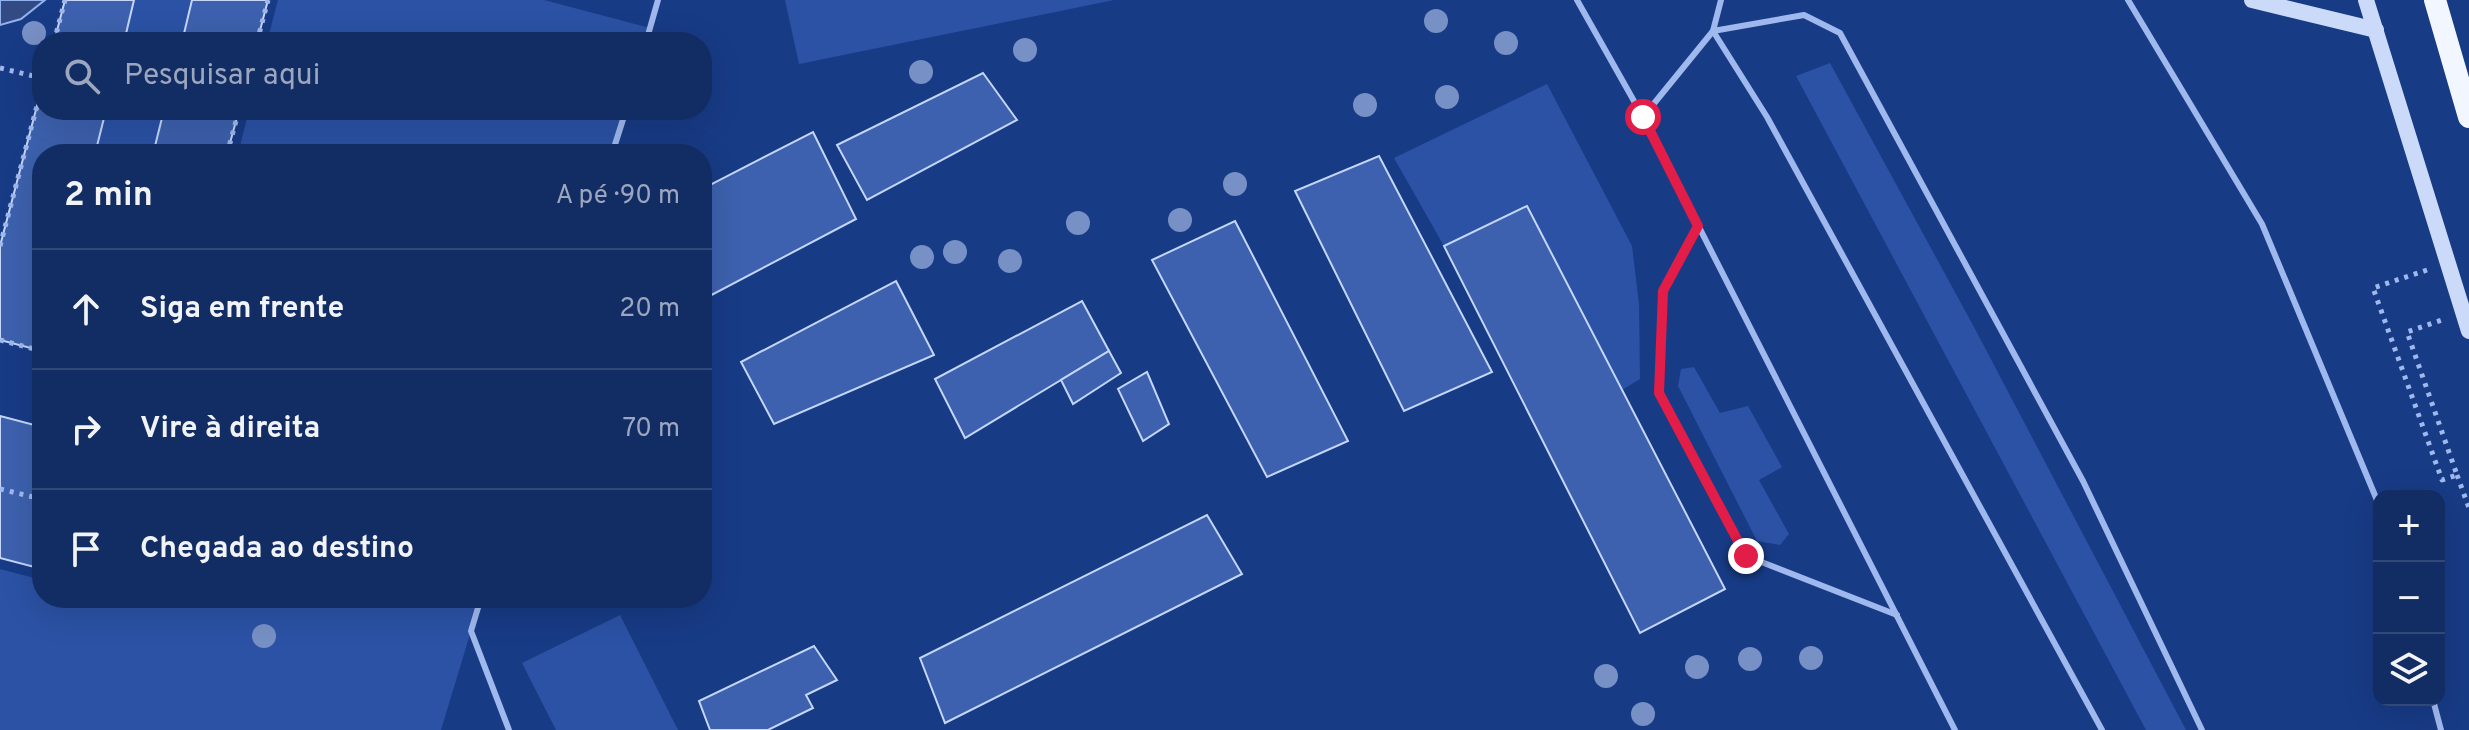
<!DOCTYPE html>
<html lang="pt">
<head>
<meta charset="utf-8">
<style>
	:root { --surface:#122c64; --page:#1b346a; --text:#f1f3f6; --muted:#9ca7bf; --line:#314878 }
	body { margin:0; font-family:Overpass,sans-serif; background:var(--page); color:var(--text) }
	.controls { position:absolute; right:24px; bottom:24px; display:grid; overflow:hidden; border-radius:16px; box-shadow:0 8px 32px #0002 }
	.controls button { width:72px; height:72px; display:grid; place-items:center; padding:0; border:0; border-bottom:2px solid var(--line); background:var(--surface); color:var(--text); font:40px sans-serif }
	.stop { position:absolute; width:24px; height:24px; margin:-18px; border:6px solid #e11d48; border-radius:50%; background:#fff }
	.stop.end { background:#e11d48; border-color:#fff; box-shadow:0 2px 8px #0008 }
	.list { margin:0; padding:0; list-style:none }
	h2 { display:flex; justify-content:space-between; align-items:center; height:104px; margin:0; padding:0 32px; font-size:34px }
	h2 small { font-size:26px; font-weight:400; color:var(--muted) }
	.list li { display:grid; grid-template-columns:52px 1fr auto; gap:24px; align-items:center; box-sizing:border-box; height:120px; padding:0 32px; border-top:2px solid var(--line) }
	.list b { display:block; font-size:30px; white-space:nowrap }
	.list em { font-size:26px; font-style:normal; color:var(--muted) }
	.icon { flex:none; width:44px; height:44px; fill:none; stroke:currentColor; stroke-width:2; stroke-linecap:round; stroke-linejoin:round }
	.map { position:relative; flex:none; width:2469px; height:730px; overflow:hidden }
	.search { position:absolute; background:var(--surface); box-shadow:0 8px 32px #0002; left:32px; top:32px; width:680px; height:88px; display:flex; align-items:center; gap:20px; box-sizing:border-box; padding:0 28px; border-radius:32px; color:var(--muted); font-size:30px }
	.panel { position:absolute; background:var(--surface); box-shadow:0 8px 32px #0002; left:32px; top:144px; width:680px; height:464px; border-radius:32px }
	.map>svg:first-child { display:block }
	.green { fill:#2b52a5 }
	.water { fill:#324b84; stroke:#92b1ef; stroke-width:2 }
	.building { fill:#3d61ae; stroke:#c4d6f9; stroke-width:2 }
	.lines { fill:none; stroke-linecap:round; stroke-linejoin:round }
	.path { stroke:#9fb8ed; stroke-width:5; stroke-dasharray:4 6; stroke-linecap:butt }
	.service { stroke:#9fb8ed; stroke-width:6 }
	.secondary { stroke:#ccdaf9; stroke-width:16 }
	.trunk { stroke:#f2f6ff; stroke-width:22 }
	.tree { fill:#7790c5 }
	.route { stroke:#e11d48; stroke-width:10 }
</style>
</head>
<body>
<div class="map">
<svg width="2469" height="730" viewBox="0 0 2469 730">
	<rect width="100%" height="100%" fill="#183b86"/>
	<g class="green">
		<path d="M134,0H192L182,42H124Z"/>
		<path d="M278,0H544L650,28L646,42H267Z"/>
		<path d="M785,0H1114L799,64Z"/>
		<path d="M1830,63L1974,327L2186,730H2146L1796,76Z"/>
		<path d="M1547,84L1632,246L1639,304L1640,379L1622,390L1444,246L1394,158Z"/>
		<path d="M106,110H164L153,154H95Z"/>
		<path d="M249,110H626L612,154H238Z"/>
		<path d="M1694,367L1720,413L1748,406L1782,467L1759,480L1789,534L1780,545L1757,541L1678,386L1681,369Z"/>
		<path d="M0,569L42,580V598L121,601L122,598H481L441,730H0Z"/>
		<path d="M620,615L678,730H556L522,663Z"/>
	</g>
	<path class="water" d="M0,0H45L21,19L0,25Z"/>
	<g class="building">
		<path d="M65,0H134L124,42H54Z"/>
		<path d="M192,0H268L257,42H182Z"/>
		<path d="M983,73L1017,120L867,200L837,145Z"/>
		<path d="M42,87V110H106L95,154H42V351L0,340V246Z"/>
		<path d="M164,110H239L227,154H153Z"/>
		<path d="M813,132L856,219L702,300V189Z"/>
		<path d="M1379,156L1492,372L1404,411L1295,191Z"/>
		<path d="M1527,206L1725,589L1640,633L1444,246Z"/>
		<path d="M1235,221L1348,441L1267,477L1152,260Z"/>
		<path d="M896,281L934,355L774,424L741,362Z"/>
		<path d="M1082,301L1109,351L965,438L935,379Z"/>
		<path d="M1109,351L1121,373L1073,404L1061,380Z"/>
		<path d="M1147,372L1169,424L1143,441L1118,389Z"/>
		<path d="M0,416L42,427V569L0,558Z"/>
		<path d="M1207,515L1242,574L945,723L920,658Z"/>
		<path d="M814,646L837,680L806,695L813,708L768,730H710L699,701Z"/>
	</g>
	<g class="lines">
		<g class="path">
			<path d="M54,42L65,0"/>
			<path d="M257,42L268,0"/>
			<path d="M0,68L42,78"/>
			<path d="M227,154L239,110"/>
			<path d="M0,246L42,87"/>
			<path d="M2427,270L2373,288L2442,480L2457,475L2407,332L2442,320"/>
			<path d="M0,340L42,351"/>
			<path d="M2457,475L2469,508"/>
			<path d="M0,489L42,499"/>
		</g>
		<g class="service">
			<path d="M1577,0L1643,117"/>
			<path d="M1721,0L1713,31L1643,117L1955,730"/>
			<path d="M2128,0L2262,224L2379,505"/>
			<path d="M1713,31L1804,15L1840,33L2083,481L2202,730"/>
			<path d="M1713,31L1767,117L2102,730"/>
			<path d="M646,42L658,0"/>
			<path d="M612,154L626,110"/>
			<path d="M1698,226L1663,291L1659,393L1746,556L1897,615"/>
			<path d="M481,598L471,631L509,730"/>
			<path d="M2433,700L2441,730"/>
		</g>
		<g class="secondary">
			<path d="M2252,0L2376,30"/>
			<path d="M2366,0L2469,331"/>
		</g>
		<path class="trunk" d="M2435,0L2469,117"/>
	</g>
	<g class="tree">
		<circle cx="1436" cy="21" r="12"/>
		<circle cx="34" cy="33" r="12"/>
		<circle cx="1506" cy="43" r="12"/>
		<circle cx="1025" cy="50" r="12"/>
		<circle cx="921" cy="72" r="12"/>
		<circle cx="1447" cy="97" r="12"/>
		<circle cx="1365" cy="105" r="12"/>
		<circle cx="1235" cy="184" r="12"/>
		<circle cx="1180" cy="220" r="12"/>
		<circle cx="1078" cy="223" r="12"/>
		<circle cx="955" cy="252" r="12"/>
		<circle cx="922" cy="257" r="12"/>
		<circle cx="1010" cy="261" r="12"/>
		<circle cx="264" cy="636" r="12"/>
		<circle cx="1811" cy="658" r="12"/>
		<circle cx="1750" cy="659" r="12"/>
		<circle cx="1697" cy="667" r="12"/>
		<circle cx="1606" cy="676" r="12"/>
		<circle cx="1643" cy="714" r="12"/>
	</g>
	<g class="lines">
		<path class="route" d="M1643,117L1698,226L1663,291L1659,393L1746,556"/>
	</g>
</svg>
<div class="controls">
<button>+</button>
<button>−</button>
<button><svg class="icon" aria-label="layers" viewBox="0 0 24 24"><path d="M12 4l9 5-9 5-9-5zM3 14l9 5 9-5"/></svg></button>
</div>
<div class="stop" style="left:1643px;top:117px"></div>
<div class="stop end" style="left:1746px;top:556px"></div>
<div class="search"><svg class="icon" aria-label="search" viewBox="0 0 24 24"><circle cx="10" cy="10" r="6"/><path d="M15 15l6 6"/></svg>Pesquisar aqui</div>
<section class="panel">
<h2>2 min<small>A pé · 90 m</small></h2>
<ul class="list">
<li><svg class="icon" aria-label="ahead" viewBox="0 0 24 24"><path d="M12 20V5M6 11l6-6 6 6"/></svg><div><b>Siga em frente</b></div><em>20 m</em></li>
<li><svg class="icon" aria-label="right" viewBox="0 0 24 24"><path d="M7 20v-9h11M14 6l5 5-5 5"/></svg><div><b>Vire à direita</b></div><em>70 m</em></li>
<li><svg class="icon" aria-label="arrive" viewBox="0 0 24 24"><path d="M6 21V4h12l-3 4 3 4H6"/></svg><div><b>Chegada ao destino</b></div></li>
</ul>
</section>
</div>
</body>
</html>
